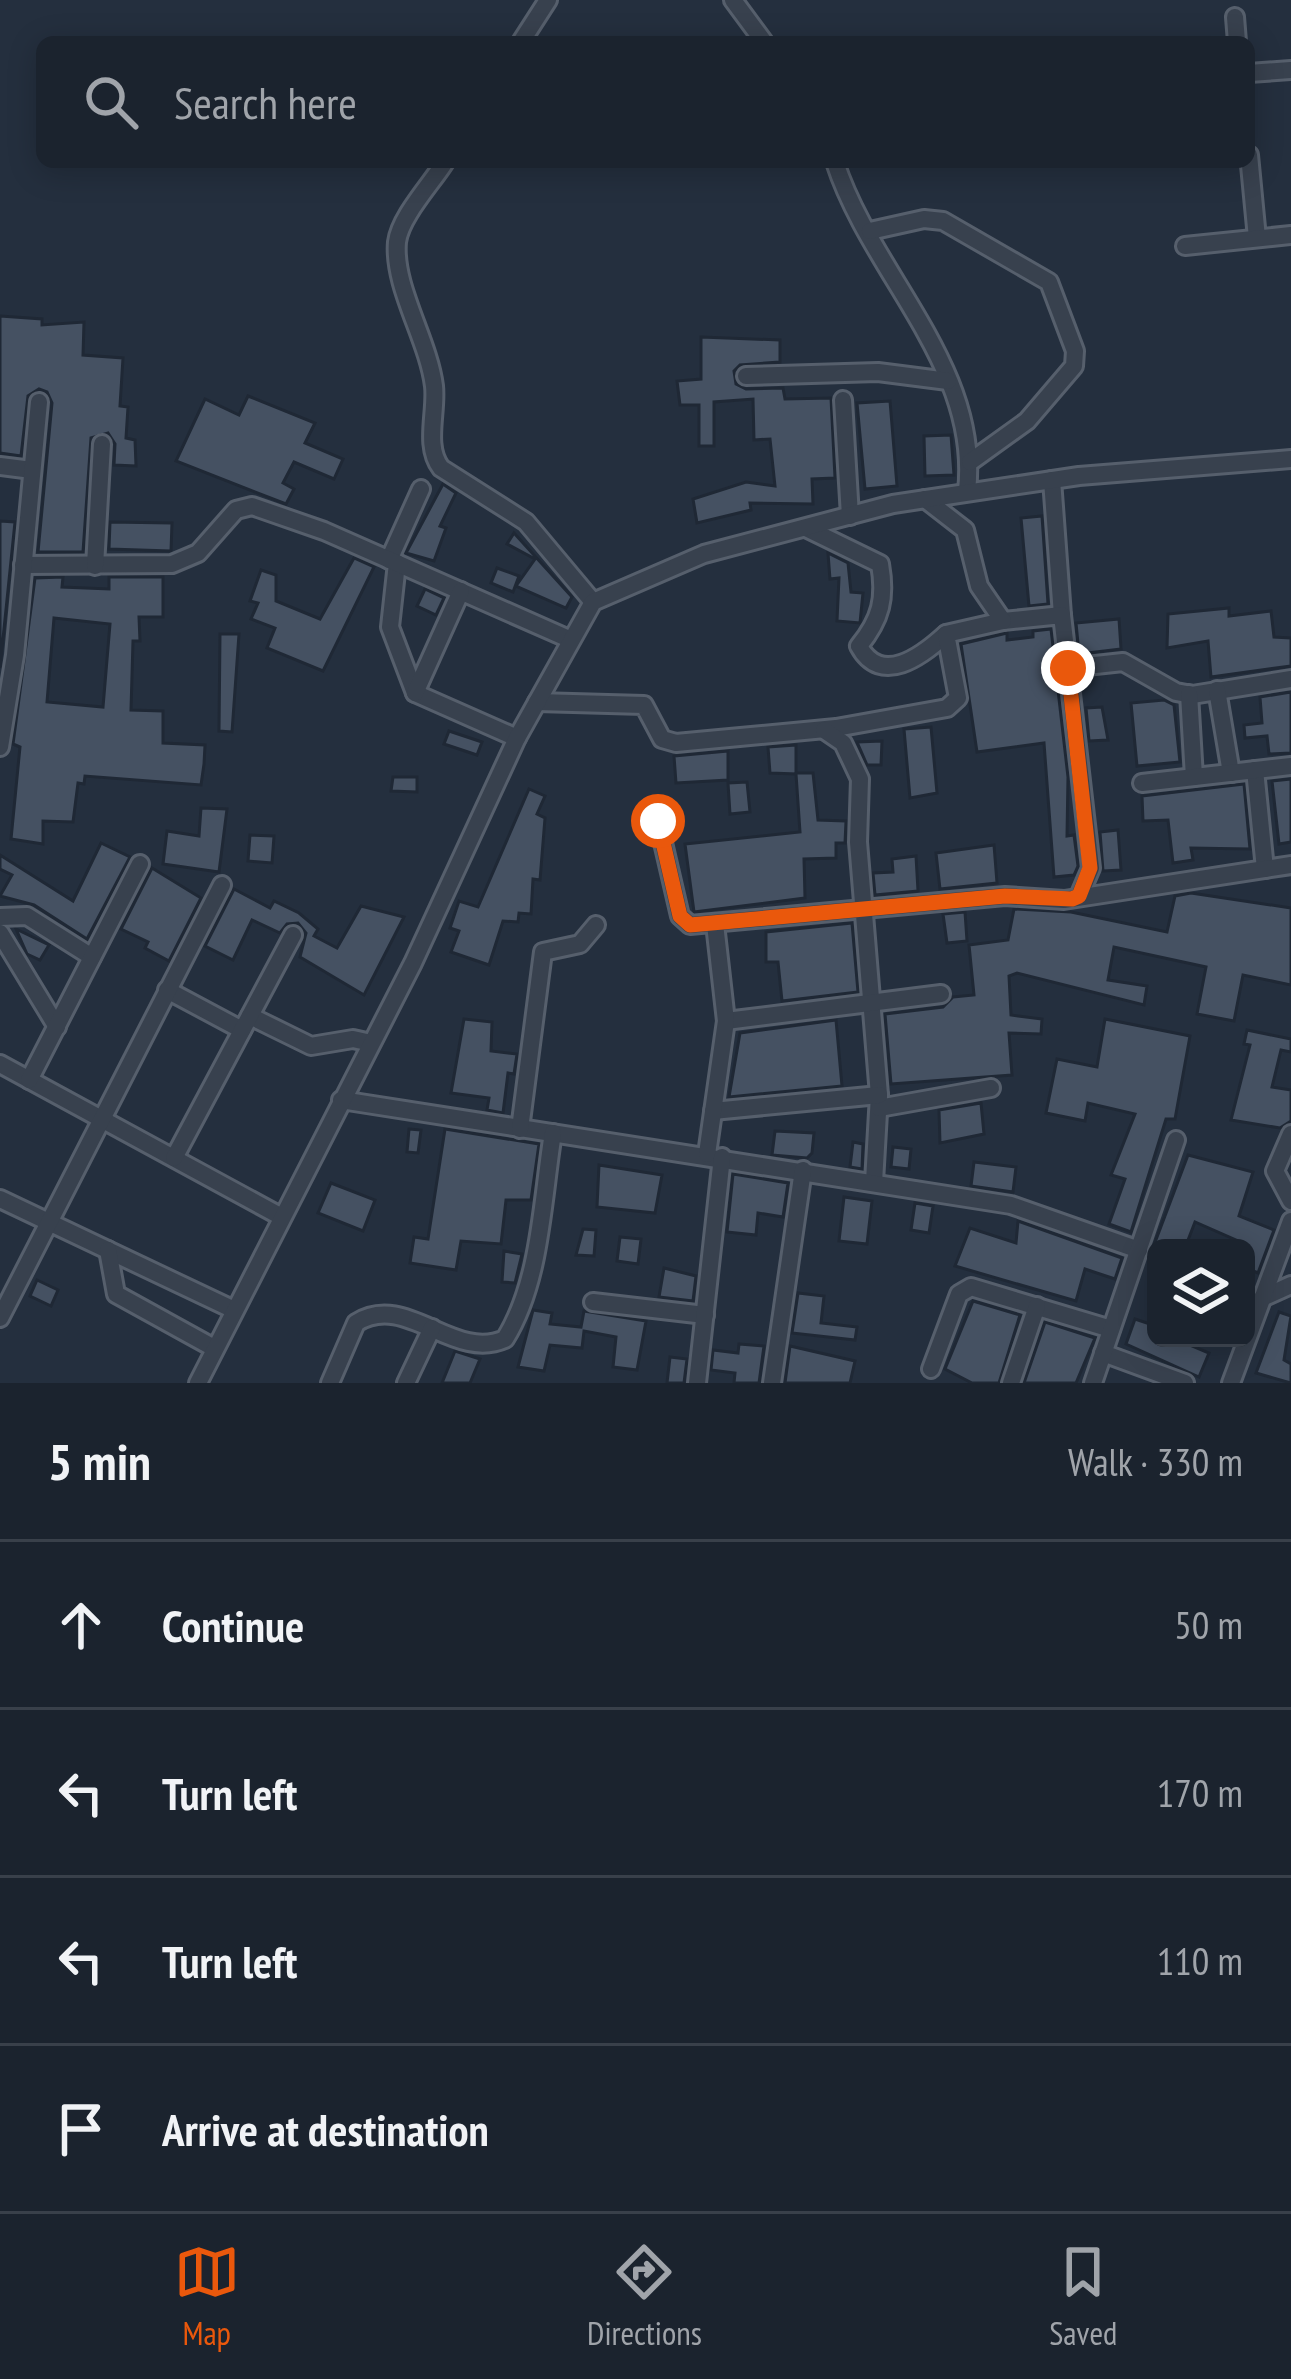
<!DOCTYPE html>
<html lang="en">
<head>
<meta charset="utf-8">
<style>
	:root { --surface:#1b232e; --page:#282f3a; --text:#f1f3f6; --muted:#a0a4aa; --line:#39404a; --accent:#ea580c }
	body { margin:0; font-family:"PT Sans Narrow",sans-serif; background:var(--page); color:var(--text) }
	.controls { position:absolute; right:36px; bottom:36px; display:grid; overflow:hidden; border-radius:18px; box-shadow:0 6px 30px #0003 }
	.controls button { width:108px; height:108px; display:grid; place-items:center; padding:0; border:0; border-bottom:3px solid var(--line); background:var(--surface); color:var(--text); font:60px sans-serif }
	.stop { position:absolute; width:36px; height:36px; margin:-27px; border:9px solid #ea580c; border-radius:50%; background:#fff }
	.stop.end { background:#ea580c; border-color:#fff; box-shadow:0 3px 12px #0008 }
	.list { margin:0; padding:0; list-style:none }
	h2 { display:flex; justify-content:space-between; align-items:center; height:156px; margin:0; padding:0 48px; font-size:51px }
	h2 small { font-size:39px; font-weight:400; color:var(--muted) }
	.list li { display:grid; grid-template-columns:78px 1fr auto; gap:36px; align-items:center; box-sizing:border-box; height:168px; padding:0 48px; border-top:3px solid var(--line) }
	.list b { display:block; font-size:45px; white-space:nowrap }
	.list em { font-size:39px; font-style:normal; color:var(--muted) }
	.icon { flex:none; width:66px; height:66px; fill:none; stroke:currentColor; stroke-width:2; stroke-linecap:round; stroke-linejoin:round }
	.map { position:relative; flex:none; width:1291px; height:1383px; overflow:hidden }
	.search { position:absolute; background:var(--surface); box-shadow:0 6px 30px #0003; left:36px; right:36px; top:36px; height:132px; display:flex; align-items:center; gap:30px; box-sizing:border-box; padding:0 42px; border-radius:18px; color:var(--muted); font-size:45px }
	.sheet { height:828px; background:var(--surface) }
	nav { display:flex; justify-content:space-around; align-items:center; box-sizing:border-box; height:168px; border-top:3px solid var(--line); background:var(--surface); font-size:33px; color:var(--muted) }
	nav a { display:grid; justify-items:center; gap:6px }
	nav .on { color:var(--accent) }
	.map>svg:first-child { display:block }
	.building { fill:#455162; stroke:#1f2835; stroke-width:3; fill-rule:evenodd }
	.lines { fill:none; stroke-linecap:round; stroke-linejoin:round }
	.minor-casing { stroke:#565f6c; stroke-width:22 }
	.minor { stroke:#38414e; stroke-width:16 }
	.route { stroke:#ea580c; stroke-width:15 }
</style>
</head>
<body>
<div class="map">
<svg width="1291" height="1383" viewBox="0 0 1291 1383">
	<rect width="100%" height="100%" fill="#242f3e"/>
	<g class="building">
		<path d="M0,316L42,319V325L84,322L83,355L123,358L120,406L128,407L126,438L135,440L136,466L114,465L115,444L108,433L91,438L83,552H38L52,403L47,392L39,389L28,396L21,456L0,453Z"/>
		<path d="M701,337L780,340V362L740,365L734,371L736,384L746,389L783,388L785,399L831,398L835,478L812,479L813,504L750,503L751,510L697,523L693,499L746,482L775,486L770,439L754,440L753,399L714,402V446H699V405H680L677,381L701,379Z"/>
		<path d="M248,396L315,423L305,443L343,459L334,479L294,462L283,483L294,489L286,504L176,461L205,399L239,415Z"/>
		<path d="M890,401L897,486L865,489L857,403Z"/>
		<path d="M951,435L954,475L925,476L924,436Z"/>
		<path d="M443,484L456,493L440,526L446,528L434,561L406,553Z"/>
		<path d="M1042,516L1048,604L1029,606L1021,518Z"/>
		<path d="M0,521L15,522L0,668Z"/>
		<path d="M110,522L172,523L171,551L109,549Z"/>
		<path d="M514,533L572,597L566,608L516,586L535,559L507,544Z"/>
		<path d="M828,553L848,563L851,592L863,593L860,623L837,621L839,578L830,579Z"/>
		<path d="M354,558L374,567L323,671L267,648L275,628L251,619L258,603L250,601L261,570L276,575V601L320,619Z"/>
		<path d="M497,568L519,576L513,592L491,583Z"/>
		<path d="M63,577L62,587L109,589V577H163V617H139L140,641H133L131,710L163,711V743L205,745L204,764L201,785L85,776L84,784L78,783L73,822L43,821V844L11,839L20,747L13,744L35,578ZM54,618L110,624L103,707L47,702Z"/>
		<path d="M425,589L444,598L436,615L417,606Z"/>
		<path d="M1229,608V616L1271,611L1274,637L1291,638V666L1211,677L1208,641L1167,648L1168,614Z"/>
		<path d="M1119,619L1121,649L1079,654L1076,623Z"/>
		<path d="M1051,629L1068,777L1067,836L1074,835L1078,866L1074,875L1054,877L1044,743L977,752L961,644L1007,633V640L1033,637V631Z"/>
		<path d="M220,634H239L232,732L219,731Z"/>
		<path d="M1291,692V753L1269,754L1267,736L1245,738L1244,725L1262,723L1260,697Z"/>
		<path d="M1164,700L1174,705L1180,762L1137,766L1131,703Z"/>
		<path d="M1102,707L1108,740L1089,741L1086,708Z"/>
		<path d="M931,727L937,793L910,798L904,729Z"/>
		<path d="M449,731L482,742L477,755L444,744Z"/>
		<path d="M882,741L881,765H867L857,742Z"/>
		<path d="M796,745V773H813L818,820L846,821L845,843H836V858L804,859L805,898L694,912L685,844L800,832L796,774L770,773L768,747Z"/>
		<path d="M728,751V780L676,783L674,756Z"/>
		<path d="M393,777H417V792L391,791Z"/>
		<path d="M1291,779V842L1279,844L1272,781Z"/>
		<path d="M747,782L750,812L730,814L728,783Z"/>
		<path d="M1244,784L1250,849L1191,848L1193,860L1173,863L1168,820L1143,821L1142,796Z"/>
		<path d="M529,789L545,796L537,814L545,818L540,880L533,879L531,914L519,913L518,922L503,921L489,965L451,952L459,931L450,928L459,901L478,907Z"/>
		<path d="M201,808L227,809L219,872L163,864L167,831L199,836Z"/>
		<path d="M1118,830L1121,870L1103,871L1100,832Z"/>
		<path d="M250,835L274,836L272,863L248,861Z"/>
		<path d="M101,843L130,857L87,939L34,905L0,896L12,875L0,869V855L73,901Z"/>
		<path d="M994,845L997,883L940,889L936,853Z"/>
		<path d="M916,856L918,891L875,895L873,873L893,872L892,859Z"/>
		<path d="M152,868L201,898L169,961L145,948L148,942L121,929Z"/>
		<path d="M234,889L270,908L274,901L299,913L318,929L314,936L337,948L361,906L404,917L364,995L300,957L306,933L298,923L287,924L280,933L252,920L233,960L205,946Z"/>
		<path d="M1191,893L1291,908V985L1243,975L1234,1021L1197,1014L1206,967L1114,947L1108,980L1147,986L1144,1005L1017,973L1009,976L1011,1015L1042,1019L1041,1034L1009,1033L1012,1075L891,1084L885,1014L943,1007L953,997L974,995L969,945L1008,940L1014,909L1071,912L1167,932L1175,896Z"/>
		<path d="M965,912L967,941L947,943L943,914Z"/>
		<path d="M852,923L858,992L782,1001L778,962H766V932Z"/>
		<path d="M16,929L49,945L40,960L27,954Z"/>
		<path d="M464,1019L492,1022L491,1051L517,1054L514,1074L508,1073L503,1113L487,1110L489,1098L451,1093Z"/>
		<path d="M1105,1019L1190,1036L1175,1119H1166L1131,1232L1109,1224L1125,1179L1111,1175L1135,1114L1088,1103L1085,1121L1046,1113L1057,1059L1097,1067Z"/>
		<path d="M836,1020L842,1086L729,1097L740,1033Z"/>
		<path d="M1247,1030L1291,1039V1052L1281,1050L1272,1087L1291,1090V1121L1280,1128L1231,1120L1250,1045L1244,1044Z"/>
		<path d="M981,1103L984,1134L940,1143L939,1110Z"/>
		<path d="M409,1129L421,1130L418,1153L407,1152Z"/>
		<path d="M445,1129L539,1144L531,1200H506L501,1244L461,1241L456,1270L410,1263L414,1237L428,1239Z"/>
		<path d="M775,1131L814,1133L812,1153L807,1158L772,1155Z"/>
		<path d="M853,1142L863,1144L862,1169L850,1167Z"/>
		<path d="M893,1147L911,1149L909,1169L891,1167Z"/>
		<path d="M1188,1155L1253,1172L1239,1216L1274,1230L1258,1273L1246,1268L1245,1244L1195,1222L1185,1248L1154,1245Z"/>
		<path d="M974,1162L1016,1167L1013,1192L971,1186Z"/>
		<path d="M599,1165L662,1175L655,1213L597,1207Z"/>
		<path d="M733,1174L788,1183L783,1217L758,1213L756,1235L727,1232Z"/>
		<path d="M331,1183L375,1200L363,1231L318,1213Z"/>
		<path d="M844,1197L872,1201L867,1244L839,1241Z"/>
		<path d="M915,1203L933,1206L929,1233L911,1230Z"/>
		<path d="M1018,1221L1122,1258L1115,1279L1085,1269L1076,1301L955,1266L970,1228L1016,1243Z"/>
		<path d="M583,1229L596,1230L594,1256L576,1255Z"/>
		<path d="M620,1237L641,1239L638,1264L617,1261Z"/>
		<path d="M504,1251L522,1254L515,1283L502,1282Z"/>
		<path d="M664,1268L696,1276L693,1301L659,1297Z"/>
		<path d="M37,1280L58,1290L51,1306L30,1296Z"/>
		<path d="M798,1293L824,1296L821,1323L857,1327L855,1340L792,1333Z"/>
		<path d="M973,1301L1020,1315L999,1383H972L945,1369Z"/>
		<path d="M533,1310L552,1313L550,1324L581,1327L584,1311L646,1321L637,1370L613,1367L616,1337L584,1331L582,1348L550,1345L544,1371L518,1367Z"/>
		<path d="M1279,1312L1291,1316L1284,1360L1291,1364V1383L1256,1373Z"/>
		<path d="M1135,1319L1156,1326V1338H1195L1192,1346L1209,1353L1199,1377L1126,1344Z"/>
		<path d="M1045,1322L1095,1338L1076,1383H1024Z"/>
		<path d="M739,1344L764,1346L759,1383H734L735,1373L711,1370L713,1350L738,1353Z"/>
		<path d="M790,1346L855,1361L850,1383H785Z"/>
		<path d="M455,1351L480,1359L470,1383H442Z"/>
		<path d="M670,1357L687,1359L684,1383H667Z"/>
	</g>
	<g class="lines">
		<g class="minor-casing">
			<g id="minor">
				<path d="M733,0L764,42"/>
				<path d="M1235,17L1237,42"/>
				<path d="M521,42L548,0"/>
				<path d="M1249,73L1291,70"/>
				<path d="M1249,155L1257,238"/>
				<path d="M445,162C431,184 400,217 397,242C393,287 428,339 434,386C437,412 424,446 441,468L526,522L593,602"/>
				<path d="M835,162C871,274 981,366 967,491"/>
				<path d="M870,231L924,219L943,221L1049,282L1075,351L1074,366L1027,421L970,462"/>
				<path d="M1185,246L1291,235"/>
				<path d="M746,376L878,372L948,381"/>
				<path d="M843,400L850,516"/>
				<path d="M0,466L32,470"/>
				<path d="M1052,480L1062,615"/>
				<path d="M806,528L880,564C886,598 881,619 859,646C881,687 922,656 946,634"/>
				<path d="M389,560L421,489"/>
				<path d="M397,563L390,627L415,693L517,738"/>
				<path d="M23,565L172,564L198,553L236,510L252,506L324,531L569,639"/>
				<path d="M95,566L102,444"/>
				<path d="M1003,621L1062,615L1091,868L1079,896"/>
				<path d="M1068,668L1123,662L1176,692L1192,695L1291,679"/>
				<path d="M1217,690L1231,773"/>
				<path d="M415,693L461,591"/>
				<path d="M1189,694L1194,777"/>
				<path d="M537,702L644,705L662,739L676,743L836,728L947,708L958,698L946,634L1003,621L979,586L965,530L925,499"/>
				<path d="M824,730L843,743L860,779L858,842L879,1095L874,1182"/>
				<path d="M0,747L15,655L39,402"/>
				<path d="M1255,770L1265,869"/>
				<path d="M1142,783L1291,766"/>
				<path d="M658,821L680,916L690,925L1005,896L1064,900L1291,865"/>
				<path d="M0,917L27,916L92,957"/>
				<path d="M0,933L57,1027"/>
				<path d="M167,990L242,1030"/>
				<path d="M250,1016L311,1046L353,1039L371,1043"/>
				<path d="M726,1021L941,994"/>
				<path d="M0,1064L280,1216"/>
				<path d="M29,1080L140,864"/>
				<path d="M341,1100L1011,1205L1139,1250"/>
				<path d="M879,1108L991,1088"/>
				<path d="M713,1111L879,1095"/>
				<path d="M520,1129L543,952L580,944L596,925"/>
				<path d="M1291,1134L1275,1171L1291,1201"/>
				<path d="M707,1154L726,1021L715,924"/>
				<path d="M174,1158L293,935"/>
				<path d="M0,1199L232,1309"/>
				<path d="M108,1250L116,1294L214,1348"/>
				<path d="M1262,1298L1291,1285"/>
				<path d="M593,1302L705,1315"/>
				<path d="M0,1318L222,885"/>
				<path d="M1103,1353L1185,1383"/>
				<path d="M931,1369L959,1294L971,1287L1111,1329"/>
				<path d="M198,1383L413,963L517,738L593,602L704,554L893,504L1079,476L1291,459"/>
				<path d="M330,1383L356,1323C406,1291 453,1362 505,1339C541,1281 542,1200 553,1133"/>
				<path d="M406,1383L432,1328"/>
				<path d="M697,1383L722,1157"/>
				<path d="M772,1383L803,1170"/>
				<path d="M1011,1383L1037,1306"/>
				<path d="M1093,1383L1176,1140"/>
				<path d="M1231,1383L1291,1221"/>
			</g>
		</g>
		<use href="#minor" class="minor"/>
	</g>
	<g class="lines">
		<path class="route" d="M658,821L680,916L690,925L1005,896L1072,899L1079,896L1090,868L1068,668"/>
	</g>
</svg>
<div class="controls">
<button><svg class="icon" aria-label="layers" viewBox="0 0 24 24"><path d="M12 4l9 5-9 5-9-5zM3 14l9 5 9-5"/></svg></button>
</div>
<div class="stop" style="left:658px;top:821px"></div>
<div class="stop end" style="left:1068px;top:668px"></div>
<div class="search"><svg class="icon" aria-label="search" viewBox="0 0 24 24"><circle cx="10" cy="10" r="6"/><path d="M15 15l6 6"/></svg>Search here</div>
</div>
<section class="sheet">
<h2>5 min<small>Walk · 330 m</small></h2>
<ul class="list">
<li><svg class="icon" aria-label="ahead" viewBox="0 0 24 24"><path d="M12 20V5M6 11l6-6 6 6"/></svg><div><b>Continue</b></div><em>50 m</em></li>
<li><svg class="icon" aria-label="left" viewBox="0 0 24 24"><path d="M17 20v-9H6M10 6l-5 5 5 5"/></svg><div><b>Turn left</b></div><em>170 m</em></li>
<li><svg class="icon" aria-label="left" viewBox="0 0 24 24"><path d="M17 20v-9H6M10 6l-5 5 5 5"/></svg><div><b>Turn left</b></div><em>110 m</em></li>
<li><svg class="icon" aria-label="arrive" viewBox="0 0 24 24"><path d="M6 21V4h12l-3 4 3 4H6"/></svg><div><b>Arrive at destination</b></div></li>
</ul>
</section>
<nav>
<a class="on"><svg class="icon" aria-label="map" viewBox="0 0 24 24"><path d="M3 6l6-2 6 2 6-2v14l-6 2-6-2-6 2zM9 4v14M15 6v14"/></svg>Map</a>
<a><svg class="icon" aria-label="directions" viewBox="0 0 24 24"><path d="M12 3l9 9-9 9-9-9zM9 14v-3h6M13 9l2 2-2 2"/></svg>Directions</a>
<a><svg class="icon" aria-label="saved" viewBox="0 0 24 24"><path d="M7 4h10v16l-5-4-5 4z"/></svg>Saved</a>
</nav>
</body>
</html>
